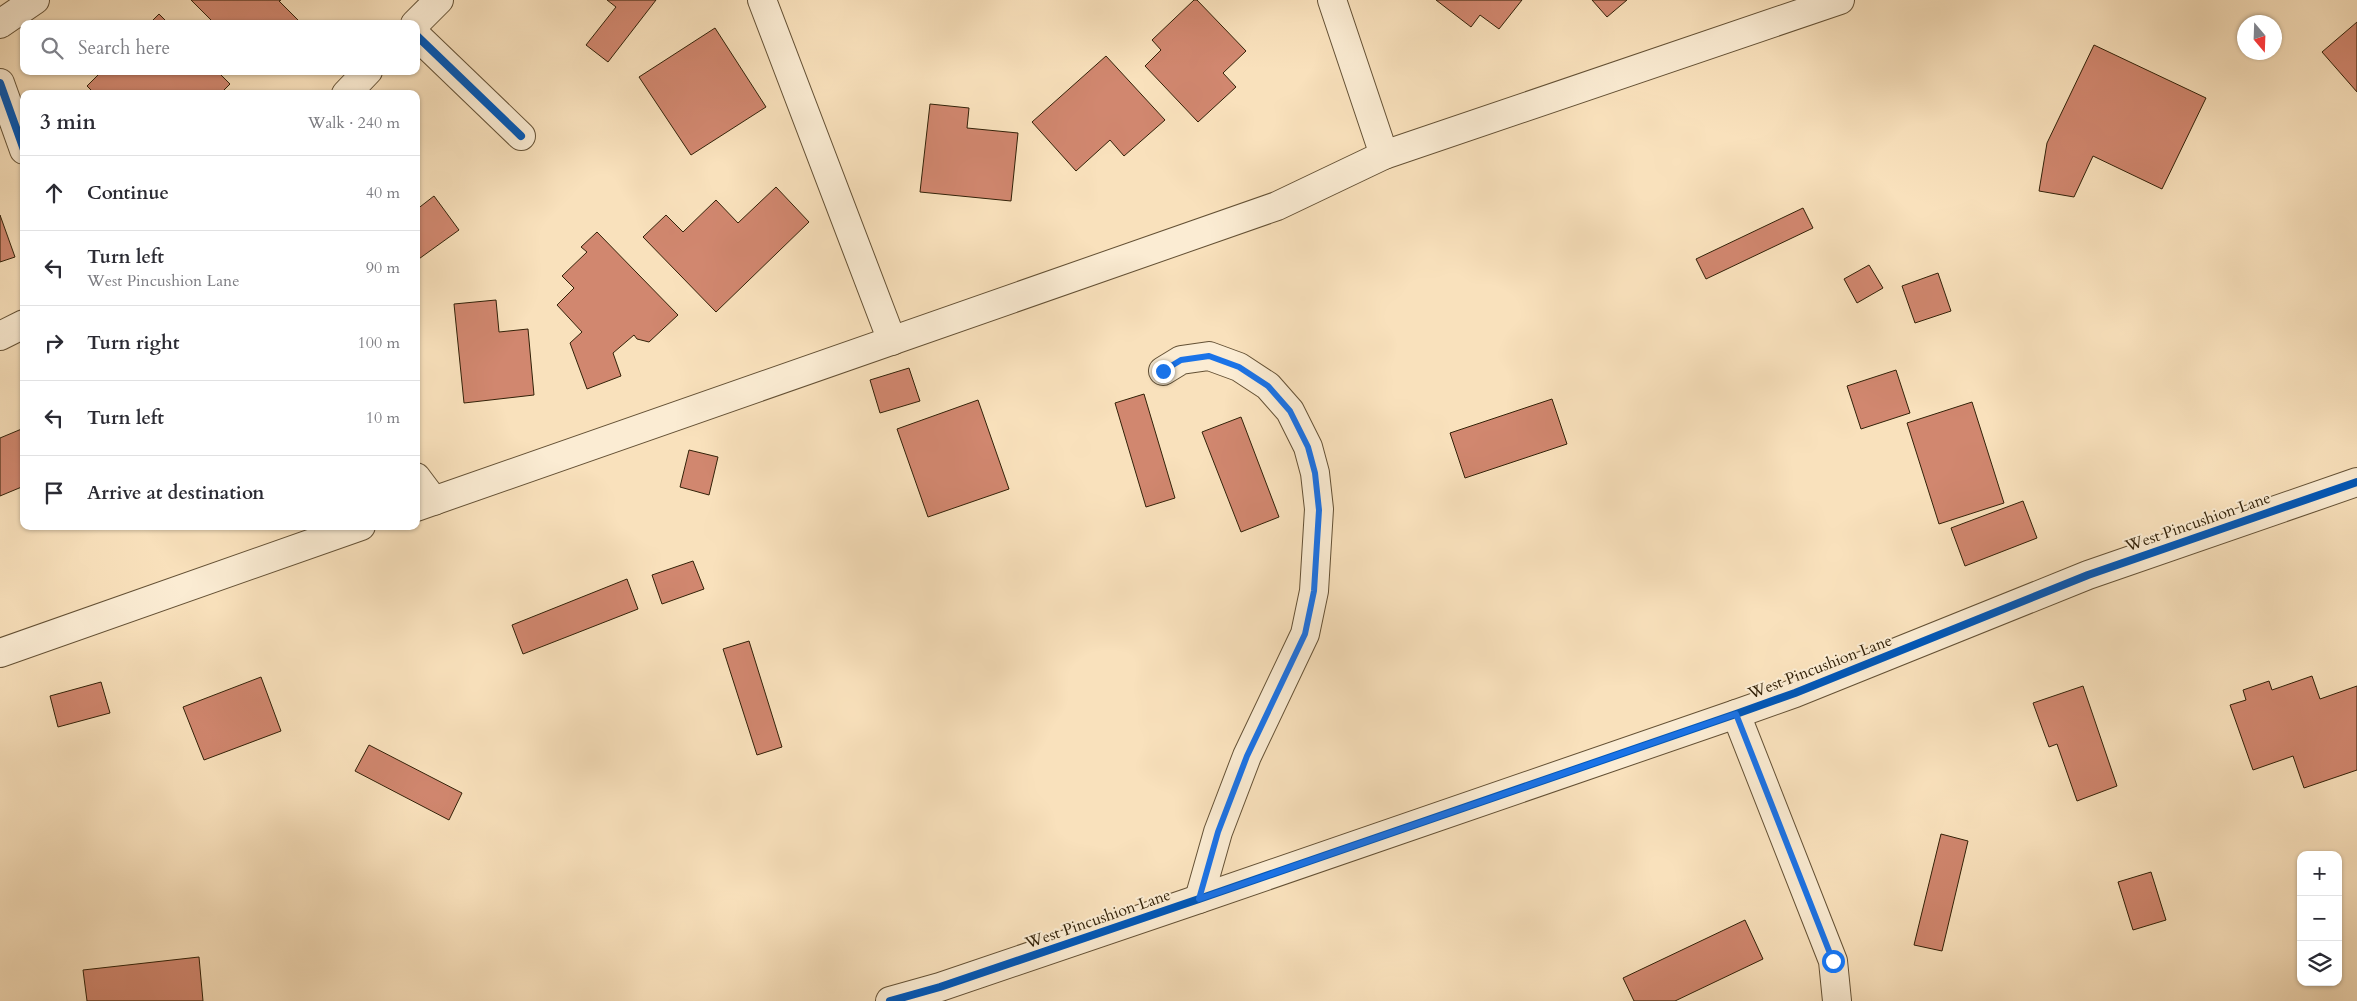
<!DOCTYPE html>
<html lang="en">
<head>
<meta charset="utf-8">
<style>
	:root { --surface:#fff; --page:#f7f7f7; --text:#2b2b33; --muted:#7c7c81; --line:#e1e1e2 }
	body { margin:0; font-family:Cardo,serif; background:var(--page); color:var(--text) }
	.controls { position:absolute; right:15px; bottom:15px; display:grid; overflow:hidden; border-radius:10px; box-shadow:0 1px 4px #0004 }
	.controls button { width:45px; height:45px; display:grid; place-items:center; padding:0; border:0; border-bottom:1px solid var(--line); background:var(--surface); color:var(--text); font:25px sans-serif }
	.compass { position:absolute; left:2237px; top:15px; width:45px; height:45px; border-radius:50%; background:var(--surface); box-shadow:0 1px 4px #0004; rotate:161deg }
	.stop { position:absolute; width:15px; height:15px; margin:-11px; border:4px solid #1a73e8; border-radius:50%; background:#fff }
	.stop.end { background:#1a73e8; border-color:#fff; box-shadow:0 1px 5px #0008 }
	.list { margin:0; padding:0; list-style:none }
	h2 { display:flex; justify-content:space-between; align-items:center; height:65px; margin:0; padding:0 20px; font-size:21px }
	h2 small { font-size:16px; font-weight:400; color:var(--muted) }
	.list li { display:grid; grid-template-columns:32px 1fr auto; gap:15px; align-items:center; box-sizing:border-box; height:75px; padding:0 20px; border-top:1px solid var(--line) }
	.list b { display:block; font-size:19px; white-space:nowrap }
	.list p { margin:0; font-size:16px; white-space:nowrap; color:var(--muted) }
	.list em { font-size:16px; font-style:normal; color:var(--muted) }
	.icon { flex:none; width:28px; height:28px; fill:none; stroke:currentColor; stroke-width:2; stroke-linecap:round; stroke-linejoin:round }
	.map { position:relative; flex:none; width:2357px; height:1001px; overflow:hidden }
	.search { position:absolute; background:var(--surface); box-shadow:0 1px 4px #0004; left:20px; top:20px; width:400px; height:55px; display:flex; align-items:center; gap:12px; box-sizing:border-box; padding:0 18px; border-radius:10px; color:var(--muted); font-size:19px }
	.panel { position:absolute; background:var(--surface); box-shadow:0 1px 4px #0004; left:20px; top:90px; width:400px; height:440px; border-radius:10px }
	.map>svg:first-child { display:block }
	.building { fill:#d1876f; stroke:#322108 }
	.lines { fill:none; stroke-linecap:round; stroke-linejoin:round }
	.minor-casing { stroke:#645135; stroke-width:30 }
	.minor { stroke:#fbecd3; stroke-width:28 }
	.cycleway-casing { stroke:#fbecd3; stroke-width:11 }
	.cycleway { stroke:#0057b8; stroke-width:8 }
	.route { stroke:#1a73e8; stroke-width:6 }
	.labels { text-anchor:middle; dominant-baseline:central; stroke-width:4; stroke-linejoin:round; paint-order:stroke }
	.street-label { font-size:16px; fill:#322108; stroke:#fbecd3 }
</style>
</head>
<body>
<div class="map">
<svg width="2357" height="1001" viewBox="0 0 2357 1001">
	<rect width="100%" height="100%" fill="#f9e1bc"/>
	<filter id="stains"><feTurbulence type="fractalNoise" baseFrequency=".004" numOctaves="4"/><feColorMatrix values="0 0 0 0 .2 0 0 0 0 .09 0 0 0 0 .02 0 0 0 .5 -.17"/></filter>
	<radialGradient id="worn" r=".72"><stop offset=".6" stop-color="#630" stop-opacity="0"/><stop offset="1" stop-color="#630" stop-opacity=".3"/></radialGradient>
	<g class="building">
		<path d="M191,0H281L279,1L302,24H215Z"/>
		<path d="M607,0H656L608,62L586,45L616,7Z"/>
		<path d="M1194,0H1197L1246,51L1223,73L1236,87L1198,122L1145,66L1161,50L1152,40Z"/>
		<path d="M1436,0H1522L1499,29L1480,15L1471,27Z"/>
		<path d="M1592,0H1627L1607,17Z"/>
		<path d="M159,14L169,24H149Z"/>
		<path d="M2357,22V92L2322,52Z"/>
		<path d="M715,28L766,107L691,155L639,77Z"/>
		<path d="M2094,45L2206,98L2162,189L2093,156L2074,197L2039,191L2047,143Z"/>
		<path d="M1106,56L1165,120L1124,156L1110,140L1076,171L1032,122Z"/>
		<path d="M102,71H217L230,84L220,94H95L87,86Z"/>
		<path d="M930,104L969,108L967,128L1018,133L1011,201L920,192Z"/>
		<path d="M776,187L809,222L716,312L643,237L666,215L683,232L716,200L738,223Z"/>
		<path d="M434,196L459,230L416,261V210Z"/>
		<path d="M1803,208L1813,228L1706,279L1696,259Z"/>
		<path d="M0,215L15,257L0,262Z"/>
		<path d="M597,232L678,315L649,342L637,339L634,335L613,353L621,376L587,389L570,343L582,332L557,305L574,288L562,276L587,252L581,247Z"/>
		<path d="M1869,265L1883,288L1857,303L1844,279Z"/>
		<path d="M1938,273L1951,311L1915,323L1902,286Z"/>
		<path d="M496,300L499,332L528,329L534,395L464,403L454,304Z"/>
		<path d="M909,368L920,401L880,413L870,380Z"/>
		<path d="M1896,370L1910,413L1861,429L1847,386Z"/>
		<path d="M1144,394L1175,498L1146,507L1115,403Z"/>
		<path d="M1552,399L1567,444L1465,478L1450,433Z"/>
		<path d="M978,400L1009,489L928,517L897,429Z"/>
		<path d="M1972,402L2004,503L1939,524L1907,423Z"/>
		<path d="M1241,417L1279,517L1241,532L1202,432Z"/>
		<path d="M24,428V486L0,496V438Z"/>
		<path d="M689,450L718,457L709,495L680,487Z"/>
		<path d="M2023,501L2037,538L1965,566L1951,528Z"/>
		<path d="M693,561L704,589L662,604L652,575Z"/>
		<path d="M627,579L638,609L523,654L512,625Z"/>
		<path d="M749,641L782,747L757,755L723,649Z"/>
		<path d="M2312,676L2320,699L2357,686V770L2304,788L2293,756L2253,770L2230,705L2246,700L2243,690L2269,681L2272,690Z"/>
		<path d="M261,677L281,731L204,760L183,707Z"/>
		<path d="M101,682L110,713L58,727L50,696Z"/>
		<path d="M2083,686L2117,786L2077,801L2057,744L2049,747L2033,703Z"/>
		<path d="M369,745L462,793L449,820L355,771Z"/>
		<path d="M1941,834L1968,841L1942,951L1914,945Z"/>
		<path d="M2151,872L2166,920L2133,930L2118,882Z"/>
		<path d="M1745,920L1763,959L1675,1001H1634L1623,978Z"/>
		<path d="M199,957L203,1001H87L83,970Z"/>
	</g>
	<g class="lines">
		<g class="minor-casing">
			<g id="minor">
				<path d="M762,0L892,341"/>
				<path d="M1332,0L1384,155"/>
				<path d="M0,24L35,0"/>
				<path d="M415,24L439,0"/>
				<path d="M416,35L521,136"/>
				<path d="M0,83L24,150"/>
				<path d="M346,94L368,71"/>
				<path d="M0,336L24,324"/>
				<path d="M1163,371L1181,360L1209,356L1239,367L1268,386L1290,411L1308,447L1315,473L1319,509L1314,591L1305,634L1247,756L1218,832L1199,899"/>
				<path d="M416,477L434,501"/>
				<path d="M416,507L1277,206L1384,155L1840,0"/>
				<path d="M0,653L361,526"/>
				<path d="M1736,714L1833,961L1837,1001"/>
				<path d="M890,1001L940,987L1199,899L1736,714L1795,693L2088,575L2357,482"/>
			</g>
		</g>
		<use href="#minor" class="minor"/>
		<g class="cycleway-casing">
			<g id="cycleway">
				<path d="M416,35L521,136"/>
				<path d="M0,83L24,150"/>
				<path d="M890,1001L940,987L1199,899L1736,714L1795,693L2088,575L2357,482"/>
			</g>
		</g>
		<use href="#cycleway" class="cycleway"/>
	</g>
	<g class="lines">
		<path class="route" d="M1163,371L1181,360L1209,356L1239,367L1268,386L1290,411L1308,447L1315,473L1319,510L1314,591L1305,634L1247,756L1218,832L1199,899L1736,714L1833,961"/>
	</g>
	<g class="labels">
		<g class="street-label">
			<text transform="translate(2198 522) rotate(-19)">West Pincushion Lane</text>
			<text transform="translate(1820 667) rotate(-21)">West Pincushion Lane</text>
			<text transform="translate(1098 919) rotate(-19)">West Pincushion Lane</text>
		</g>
	</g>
	<rect width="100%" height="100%" filter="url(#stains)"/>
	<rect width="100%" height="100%" fill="url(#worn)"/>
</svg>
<div class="controls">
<button>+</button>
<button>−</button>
<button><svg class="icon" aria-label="layers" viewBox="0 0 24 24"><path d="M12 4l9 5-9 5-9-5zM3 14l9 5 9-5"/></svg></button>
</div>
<svg class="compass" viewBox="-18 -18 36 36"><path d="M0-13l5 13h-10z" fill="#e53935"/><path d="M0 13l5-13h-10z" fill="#7c7c81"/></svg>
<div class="stop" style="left:1833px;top:961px"></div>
<div class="stop end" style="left:1163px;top:371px"></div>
<div class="search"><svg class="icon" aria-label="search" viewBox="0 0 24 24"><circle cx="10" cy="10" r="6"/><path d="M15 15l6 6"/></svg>Search here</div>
<section class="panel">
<h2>3 min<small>Walk · 240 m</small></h2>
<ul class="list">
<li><svg class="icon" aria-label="ahead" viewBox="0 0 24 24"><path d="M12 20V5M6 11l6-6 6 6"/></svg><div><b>Continue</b></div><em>40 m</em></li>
<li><svg class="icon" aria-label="left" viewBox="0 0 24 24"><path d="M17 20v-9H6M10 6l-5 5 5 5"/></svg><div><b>Turn left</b><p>West Pincushion Lane</p></div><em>90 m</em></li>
<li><svg class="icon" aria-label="right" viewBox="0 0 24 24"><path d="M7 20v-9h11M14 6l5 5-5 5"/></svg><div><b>Turn right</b></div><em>100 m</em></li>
<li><svg class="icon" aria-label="left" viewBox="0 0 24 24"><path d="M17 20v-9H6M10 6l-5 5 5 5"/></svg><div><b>Turn left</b></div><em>10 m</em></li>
<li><svg class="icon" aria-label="arrive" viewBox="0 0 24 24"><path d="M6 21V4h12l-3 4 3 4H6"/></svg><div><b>Arrive at destination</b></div></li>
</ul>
</section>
</div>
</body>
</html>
